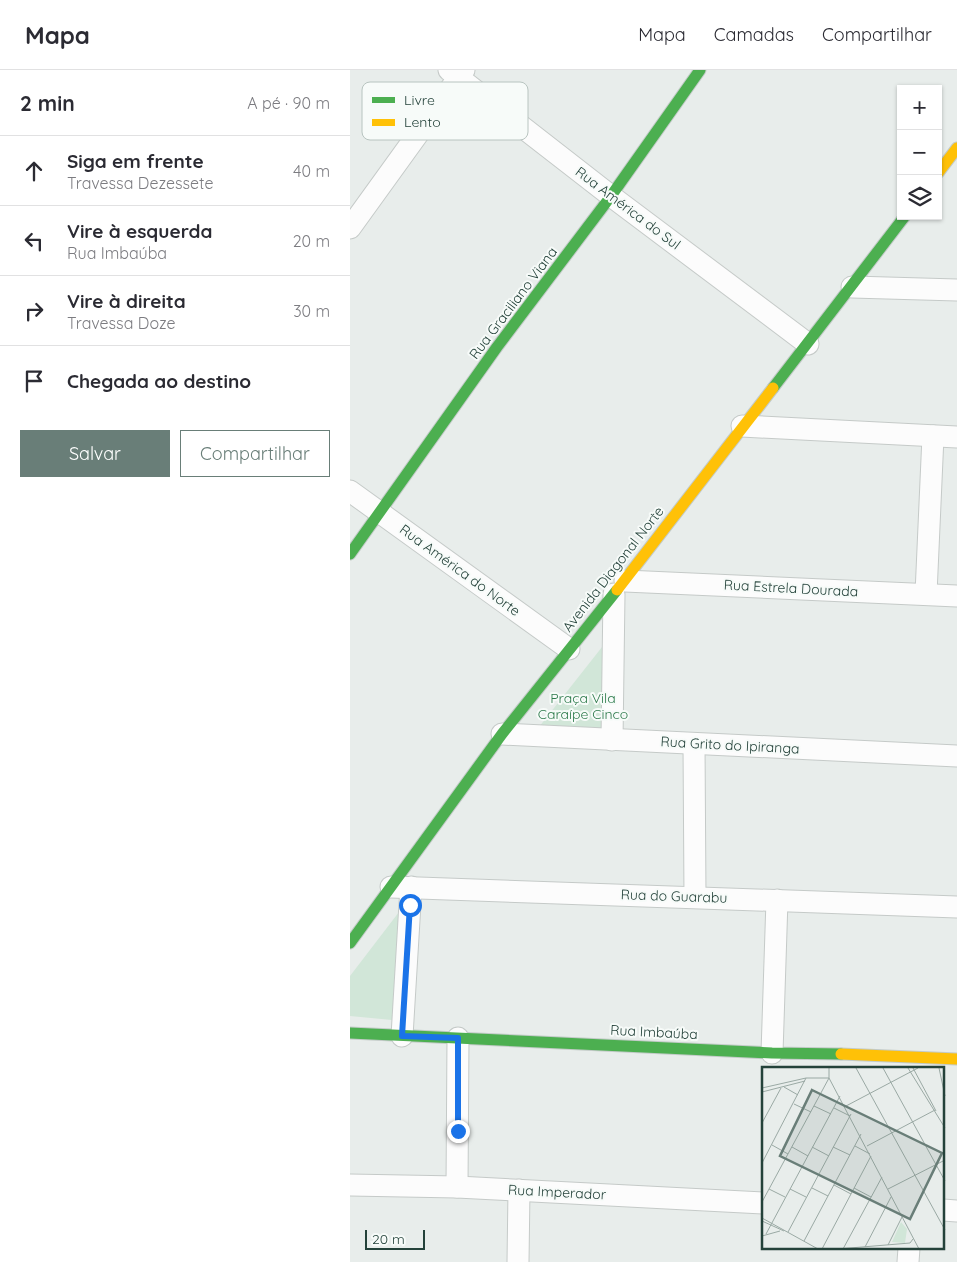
<!DOCTYPE html>
<html lang="pt">
<head>
<meta charset="utf-8">
<style>
	:root { --surface:#fff; --page:#f7f7f7; --text:#2b2b33; --muted:#7c7c81; --line:#e1e1e2; --accent:#697e78 }
	body { margin:0; font-family:Quicksand,sans-serif; background:var(--page); color:var(--text) }
	.controls { position:absolute; right:15px; top:15px; display:grid; overflow:hidden; border-radius:0px; box-shadow:0 1px 4px #0004 }
	.controls button { width:45px; height:45px; display:grid; place-items:center; padding:0; border:0; border-bottom:1px solid var(--line); background:var(--surface); color:var(--text); font:25px sans-serif }
	.scale { position:absolute; left:15px; bottom:12px; width:60px; box-sizing:border-box; padding-left:5px; border:2px solid #24423a; border-top:0; font-size:14px; line-height:18px; white-space:nowrap; color:#24423a; -webkit-text-stroke:4px #f7fbf9; paint-order:stroke }
	.stop { position:absolute; width:15px; height:15px; margin:-11px; border:4px solid #1a73e8; border-radius:50%; background:#fff }
	.stop.end { background:#1a73e8; border-color:#fff; box-shadow:0 1px 5px #0008 }
	.list { margin:0; padding:0; list-style:none }
	h2 { display:flex; justify-content:space-between; align-items:center; height:65px; margin:0; padding:0 20px; font-size:21px }
	h2 small { font-size:16px; font-weight:400; color:var(--muted) }
	.list li { display:grid; grid-template-columns:32px 1fr auto; gap:15px; align-items:center; box-sizing:border-box; height:70px; padding:0 20px; border-top:1px solid var(--line) }
	.list b { display:block; font-size:19px; white-space:nowrap }
	.list p { margin:0; font-size:16px; white-space:nowrap; color:var(--muted) }
	.list em { font-size:16px; font-style:normal; color:var(--muted) }
	.actions { display:flex; gap:10px; padding:15px 20px }
	.actions a { flex:1; padding:11px 0; border:1px solid var(--accent); border-radius:0px; text-align:center; font-size:18px; color:var(--accent) }
	.actions .main { background:var(--accent); color:#fff }
	.icon { flex:none; width:28px; height:28px; fill:none; stroke:currentColor; stroke-width:2; stroke-linecap:round; stroke-linejoin:round }
	.map { position:relative; flex:none; width:607px; height:1192px; overflow:hidden }
	header { display:flex; align-items:center; gap:30px; box-sizing:border-box; height:70px; padding:0 25px; background:var(--surface); border-bottom:1px solid var(--line) }
	header strong { font-size:24px }
	nav { display:flex; gap:28px; margin-inline-start:auto; font-size:18px }
	main { display:flex }
	aside { flex:1; background:var(--surface) }
	.map>svg:first-child { display:block }
	.green { fill:#d1e6d8 }
	.lines { fill:none; stroke-linecap:round; stroke-linejoin:round }
	.street-casing { stroke:#c5cac8; stroke-width:23 }
	.fast-casing { stroke:#c3cbc8; stroke-width:13 }
	.slow-casing { stroke:#c3cbc8; stroke-width:13 }
	.street { stroke:#fcfcfc; stroke-width:21 }
	.fast { stroke:#4caf50; stroke-width:11 }
	.slow { stroke:#ffc107; stroke-width:11 }
	.route { stroke:#1a73e8; stroke-width:6 }
	.labels { text-anchor:middle; dominant-baseline:central; stroke-width:4; stroke-linejoin:round; paint-order:stroke }
	.street-label { font-size:14px; fill:#24423a; stroke:#f7fbf9 }
	.park-label { font-size:14px; fill:#2d7a4b; stroke:#f7fbf9 }
	.inset-road { fill:none; stroke:#9aa9a4; stroke-width:1 }
	.view { fill:#697e78; fill-opacity:0.15; stroke:#697e78; stroke-width:2.5 }
	.inset-edge { fill:none; stroke:#24423a; stroke-width:2.5 }
	.key { fill:#f7fbf9; stroke:#b8c4c0; stroke-width:1 }
	.key-label { font-size:14px; fill:#24423a }
</style>
</head>
<body>
<header>
<strong>Mapa</strong>
<nav><a>Mapa</a><a>Camadas</a><a>Compartilhar</a></nav>
</header>
<main>
<aside>
<h2>2 min<small>A pé · 90 m</small></h2>
<ul class="list">
<li><svg class="icon" aria-label="ahead" viewBox="0 0 24 24"><path d="M12 20V5M6 11l6-6 6 6"/></svg><div><b>Siga em frente</b><p>Travessa Dezessete</p></div><em>40 m</em></li>
<li><svg class="icon" aria-label="left" viewBox="0 0 24 24"><path d="M17 20v-9H6M10 6l-5 5 5 5"/></svg><div><b>Vire à esquerda</b><p>Rua Imbaúba</p></div><em>20 m</em></li>
<li><svg class="icon" aria-label="right" viewBox="0 0 24 24"><path d="M7 20v-9h11M14 6l5 5-5 5"/></svg><div><b>Vire à direita</b><p>Travessa Doze</p></div><em>30 m</em></li>
<li><svg class="icon" aria-label="arrive" viewBox="0 0 24 24"><path d="M6 21V4h12l-3 4 3 4H6"/></svg><div><b>Chegada ao destino</b></div></li>
</ul>
<div class="actions"><a class="main">Salvar</a><a>Compartilhar</a></div>
</aside>
<div class="map">
<svg width="607" height="1192" viewBox="0 0 607 1192">
	<rect width="100%" height="100%" fill="#e8edeb"/>
	<g class="green">
		<path d="M256,572L253,658L189,657Z"/>
		<path d="M49,842L42,950L0,946V906Z"/>
	</g>
	<g class="lines">
		<g class="street-casing">
			<g id="street">
				<path d="M99,0L261,126L458,274"/>
				<path d="M0,158L114,0"/>
				<path d="M502,217L607,220"/>
				<path d="M392,356L607,367"/>
				<path d="M0,421L219,579"/>
				<path d="M275,511L607,526"/>
				<path d="M576,524L583,366"/>
				<path d="M152,664L607,686"/>
				<path d="M262,670L264,524"/>
				<path d="M344,674L345,827"/>
				<path d="M41,817L607,837"/>
				<path d="M52,966L61,817"/>
				<path d="M422,983L427,830"/>
				<path d="M0,1115L107,1117L413,1133"/>
				<path d="M107,1117L108,968"/>
				<path d="M593,1140L607,1141"/>
				<path d="M168,1192L169,1120"/>
				<path d="M558,1192L559,1178"/>
			</g>
		</g>
		<g class="fast-casing">
			<g id="fast">
				<path d="M423,318L555,146"/>
				<path d="M0,484L147,277L261,126L350,0"/>
				<path d="M0,873L152,664L267,520"/>
				<path d="M0,963L422,983L491,984"/>
			</g>
		</g>
		<g class="slow-casing">
			<g id="slow">
				<path d="M588,103L607,78"/>
				<path d="M267,520L423,318"/>
				<path d="M491,984L607,989"/>
			</g>
		</g>
		<use href="#street" class="street"/>
		<use href="#fast" class="fast"/>
		<use href="#slow" class="slow"/>
	</g>
	<g class="lines">
		<path class="route" d="M60,835L52,966L108,968V1061"/>
	</g>
	<g class="labels">
		<g class="street-label">
			<text transform="translate(278 138) rotate(37)">Rua América do Sul</text>
			<text transform="translate(163 233) rotate(-53)">Rua Graciliano Viana</text>
			<text transform="translate(263 499) rotate(-52)">Avenida Diagonal Norte</text>
			<text transform="translate(110 500) rotate(36)">Rua América do Norte</text>
			<text transform="translate(441 518) rotate(3)">Rua Estrela Dourada</text>
			<text transform="translate(380 675) rotate(3)">Rua Grito do Ipiranga</text>
			<text transform="translate(324 826) rotate(2)">Rua do Guarabu</text>
			<text transform="translate(304 962) rotate(3)">Rua Imbaúba</text>
			<text transform="translate(207 1122) rotate(3)">Rua Imperador</text>
		</g>
		<g class="park-label">
			<text x="233" y="628">Praça Vila<tspan x="233" dy="16">Caraípe Cinco</tspan></text>
		</g>
	</g>
	<g transform="translate(412 997)">
		<rect width="182" height="182" fill="#e8edeb"/>
		<path d="M139,155L145,162L143,176L130,175Z" fill="#d1e6d8"/>
		<path class="inset-road" d="M94,1L183,163M121,1L183,114M146,1L183,61M151,1L174,44M177,1L183,29M67,11L157,182M22,20L36,28M0,21L44,11H67M0,25L43,14M32,37L49,45M52,39L69,47M84,39L156,1M72,41L88,49M0,56L19,21M10,78L26,87M93,79L108,87M105,79L173,43M30,80L46,89M50,80L67,89M71,80L88,88M0,96L44,11M72,118L89,127M50,121L66,129M92,121L109,130M7,122L23,130M28,122L44,130M126,122L183,93M0,135L67,11V1M0,151L56,182M0,154L22,164M26,165L89,47M4,167L78,29M0,169L18,164M42,174L99,67M126,178L140,150M103,180L129,130M60,182L109,89M76,182L148,176L151,172M81,182L120,110"/>
		<path class="view" d="M50,23L180,86L148,152L18,89Z"/>
		<rect width="182" height="182" class="inset-edge"/>
	</g>
	<rect x="12" y="12" width="166" height="58" rx="8" class="key"/>
	<rect x="22" y="27" width="23" height="6" fill="#4caf50"/>
	<rect x="22" y="49" width="23" height="7" fill="#ffc107"/>
	<g class="key-label">
		<text x="54" y="35">Livre</text>
		<text x="54" y="57">Lento</text>
	</g>
</svg>
<div class="controls">
<button>+</button>
<button>−</button>
<button><svg class="icon" aria-label="layers" viewBox="0 0 24 24"><path d="M12 4l9 5-9 5-9-5zM3 14l9 5 9-5"/></svg></button>
</div>
<div class="scale">20 m</div>
<div class="stop" style="left:60px;top:835px"></div>
<div class="stop end" style="left:108px;top:1061px"></div>
</div>
</main>
</body>
</html>
